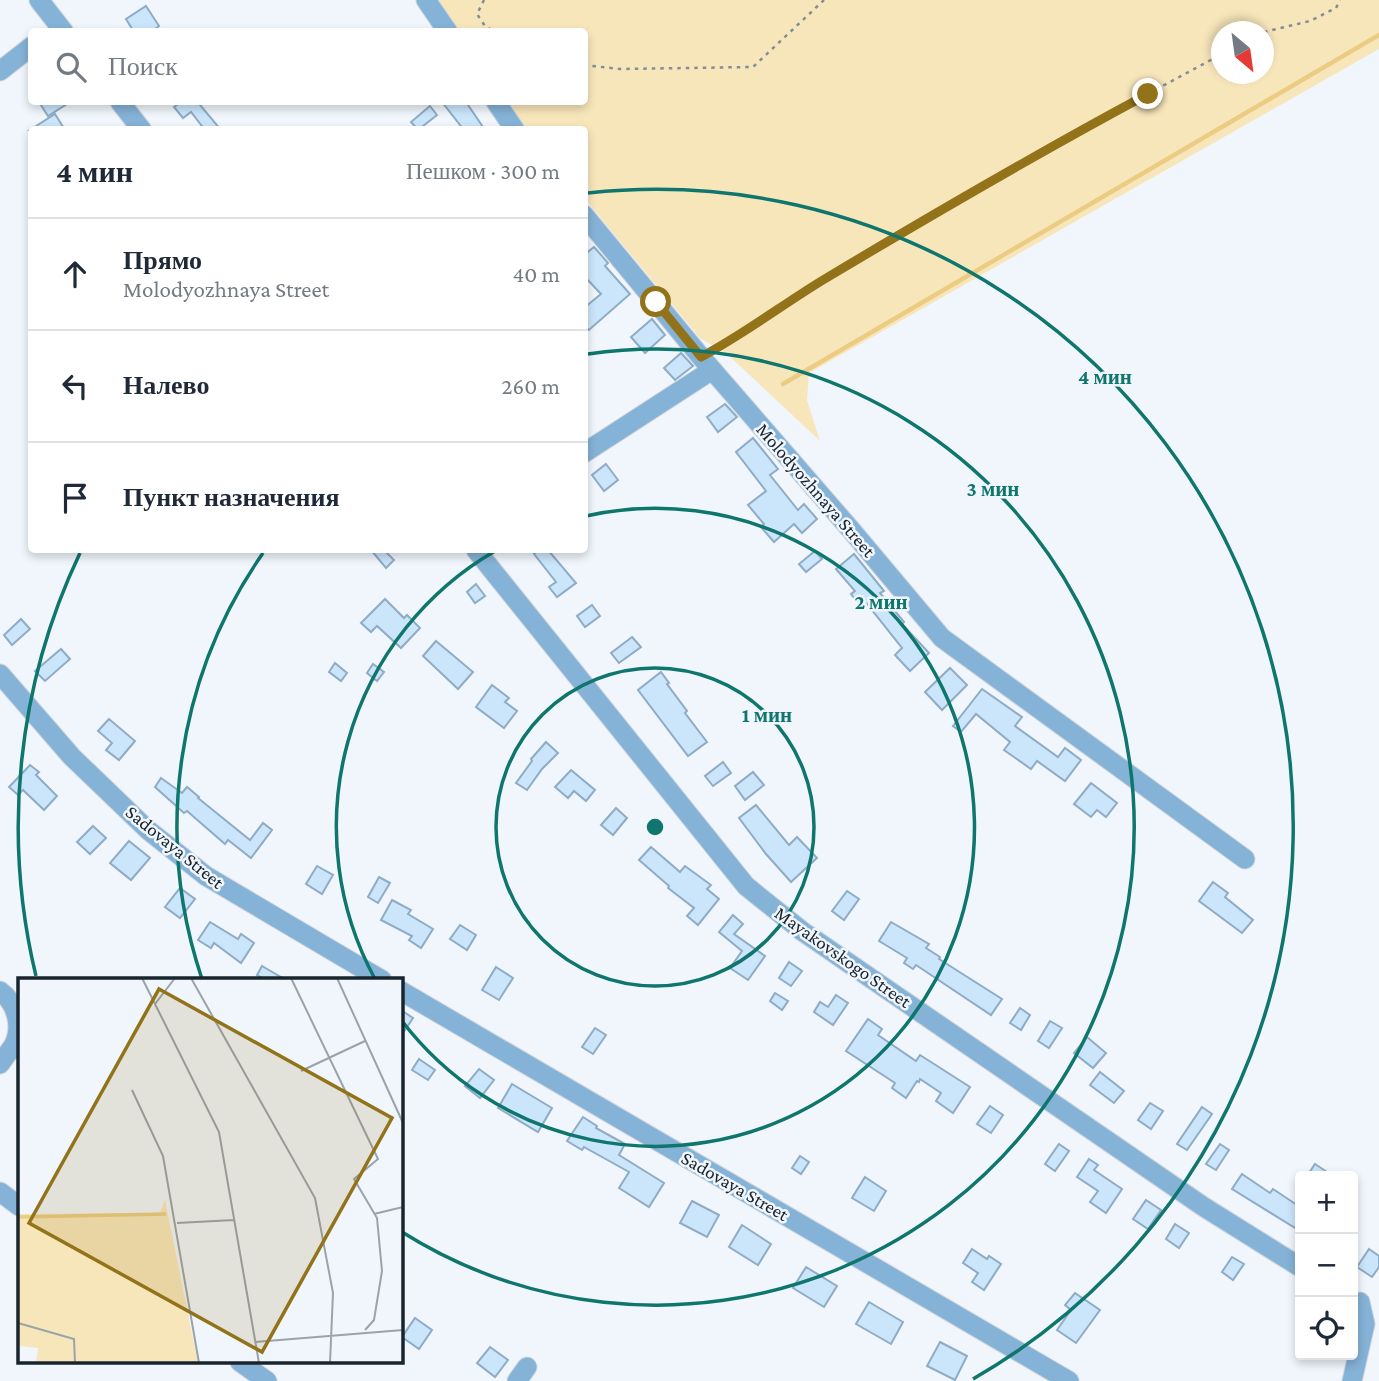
<!DOCTYPE html>
<html lang="ru">
<head>
<meta charset="utf-8">
<style>
	:root { --surface:#fff; --page:#f6f6f7; --text:#1f2937; --muted:#747a83; --line:#e0e1e3 }
	body { margin:0; font-family:"Crimson Pro",serif; background:var(--page); color:var(--text) }
	.controls { position:absolute; right:21px; bottom:21px; display:grid; overflow:hidden; border-radius:7px; box-shadow:0 4px 10px #0003 }
	.controls button { width:63px; height:63px; display:grid; place-items:center; padding:0; border:0; border-bottom:2px solid var(--line); background:var(--surface); color:var(--text); font:35px sans-serif }
	.compass { position:absolute; left:1211px; top:21px; width:63px; height:63px; border-radius:50%; background:var(--surface); box-shadow:0 4px 10px #0003; rotate:151deg }
	.stop { position:absolute; width:21px; height:21px; margin:-16px; border:5px solid #92731a; border-radius:50%; background:#fff }
	.stop.end { background:#92731a; border-color:#fff; box-shadow:0 2px 7px #0008 }
	.list { margin:0; padding:0; list-style:none }
	h2 { display:flex; justify-content:space-between; align-items:center; height:91px; margin:0; padding:0 28px; font-size:30px }
	h2 small { font-size:23px; font-weight:400; color:var(--muted) }
	.list li { display:grid; grid-template-columns:46px 1fr auto; gap:21px; align-items:center; box-sizing:border-box; height:112px; padding:0 28px; border-top:2px solid var(--line) }
	.list b { display:block; font-size:26px; white-space:nowrap }
	.list p { margin:0; font-size:23px; white-space:nowrap; color:var(--muted) }
	.list em { font-size:23px; font-style:normal; color:var(--muted) }
	.icon { flex:none; width:38px; height:38px; fill:none; stroke:currentColor; stroke-width:2; stroke-linecap:round; stroke-linejoin:round }
	.map { position:relative; flex:none; width:1379px; height:1381px; overflow:hidden }
	.search { position:absolute; background:var(--surface); box-shadow:0 4px 10px #0003; left:28px; top:28px; width:560px; height:77px; display:flex; align-items:center; gap:18px; box-sizing:border-box; padding:0 24px; border-radius:7px; color:var(--muted); font-size:26px }
	.panel { position:absolute; background:var(--surface); box-shadow:0 4px 10px #0003; left:28px; top:126px; width:560px; height:427px; border-radius:7px }
	.map>svg:first-child { display:block }
	.green { fill:#f8e6bb; fill-rule:evenodd }
	.lines { fill:none; stroke-linecap:round; stroke-linejoin:round }
	.stream { stroke:#ebcc82; stroke-width:4.5 }
	.building { fill:#cbe5fa; stroke:#8eacc6; stroke-width:2 }
	.minor-casing { stroke:#cdd4db; stroke-width:21 }
	.path { stroke:#848d95; stroke-width:2.5; stroke-dasharray:3.5 5; stroke-linecap:butt }
	.minor { stroke:#85b2d7; stroke-width:19 }
	.route { stroke:#92731a; stroke-width:9 }
	.ring { fill:none; stroke:#0f766e; stroke-width:3.5 }
	.labels { text-anchor:middle; dominant-baseline:central; stroke-width:5; stroke-linejoin:round; paint-order:stroke }
	.street-label { font-size:19px; fill:#18242e; stroke:#f0f6fc }
	.inset-river { fill:none; stroke:#ebcc82; stroke-width:3.5 }
	.inset-road { fill:none; stroke:#9aa2aa; stroke-width:2 }
	.view { fill:#92731a; fill-opacity:0.15; stroke:#92731a; stroke-width:3.5 }
	.inset-edge { fill:none; stroke:#18242e; stroke-width:3.5 }
	.centre { fill:#0f766e; stroke:#f0f6fc; stroke-width:3.5 }
	.ring-label { font-size:21px; text-anchor:middle; font-weight:bold; fill:#0f766e; stroke:#f0f6fc; stroke-width:5; stroke-linejoin:round; paint-order:stroke }
</style>
</head>
<body>
<div class="map">
<svg width="1379" height="1381" viewBox="0 0 1379 1381">
	<rect width="100%" height="100%" fill="#f0f6fc"/>
	<path class="green" d="M432,0H1379V49L809,373L807,400L820,441L727,354L700,338L585,199L584,130L527,129L505,102H584V32L454,31ZM1222,32H1264V74H1222Z"/>
	<g class="lines">
		<path class="stream" d="M783,384L1379,35"/>
	</g>
	<g class="building">
		<path d="M146,6L159,26L151,32H134L126,19Z"/>
		<path d="M39,102H70L48,116Z"/>
		<path d="M181,102H204L200,105L221,130H205L191,112L183,118L174,107Z"/>
		<path d="M442,102H466L485,130H464Z"/>
		<path d="M430,106L437,115L418,130L411,122Z"/>
		<path d="M55,114L65,130H30Z"/>
		<path d="M594,247L608,263L605,266L630,294L589,330L584,325V308L601,294L584,276V255Z"/>
		<path d="M652,319L665,335L645,353L631,337Z"/>
		<path d="M681,353L693,366L675,380L664,368Z"/>
		<path d="M725,404L737,417L718,432L707,417Z"/>
		<path d="M753,438L778,469L770,475L798,510L804,504L817,519L802,533L794,524L774,542L761,527L764,524L748,505L766,491L736,452Z"/>
		<path d="M606,464L618,480L604,491L592,475Z"/>
		<path d="M371,550H384L394,560L386,568Z"/>
		<path d="M539,550H548L576,583L557,597L549,587L556,582L534,554Z"/>
		<path d="M815,551L822,559L806,572L799,564Z"/>
		<path d="M854,554L884,591L880,593L904,622L902,624L929,653L910,671L895,655L902,648L867,604L862,608L851,594L855,591L836,569Z"/>
		<path d="M476,584L485,596L475,603L467,592Z"/>
		<path d="M385,599L404,618L407,615L420,628L401,648L377,626L371,632L361,623Z"/>
		<path d="M592,605L600,616L585,627L577,616Z"/>
		<path d="M21,619L30,629L12,645L4,635Z"/>
		<path d="M632,637L641,647L619,663L611,653Z"/>
		<path d="M436,641L473,672L458,689L423,656Z"/>
		<path d="M61,649L70,659L45,681L35,671Z"/>
		<path d="M335,663L347,673L341,681L329,672Z"/>
		<path d="M373,664L384,672L377,681L367,673Z"/>
		<path d="M950,668L967,685L942,710L925,692Z"/>
		<path d="M661,672L669,683L667,684L687,711L685,713L707,742L688,756L638,690Z"/>
		<path d="M492,685L509,698L505,702L517,711L504,728L476,707Z"/>
		<path d="M982,689L1022,717L1015,726L1058,757L1065,748L1081,760L1065,781L1037,761L1031,769L1004,750L1010,742L976,714L961,732L953,726Z"/>
		<path d="M109,719L135,741L119,760L106,750L112,743L98,731Z"/>
		<path d="M546,742L558,753L542,769L527,790L516,783L532,761L531,759Z"/>
		<path d="M723,762L731,773L713,786L705,776Z"/>
		<path d="M30,765L39,772L36,775L57,796L44,810L23,790L18,795L9,787Z"/>
		<path d="M571,770L595,790L586,801L574,791L568,798L555,787Z"/>
		<path d="M753,772L764,785L745,800L735,786Z"/>
		<path d="M161,778L182,793L187,787L199,797L198,798L250,840L263,823L272,830L251,858L228,840L225,844L187,811L184,813L155,787Z"/>
		<path d="M1091,783L1117,803L1106,817L1097,810L1091,817L1074,804Z"/>
		<path d="M756,805L789,845L797,837L817,858L791,882L766,854L739,818Z"/>
		<path d="M616,808L627,818L613,835L601,825Z"/>
		<path d="M93,826L106,838L90,854L77,842Z"/>
		<path d="M129,841L150,858L131,880L110,863Z"/>
		<path d="M651,847L680,872L685,866L711,885L707,889L719,899L698,925L687,916L694,908L668,888L669,886L639,860Z"/>
		<path d="M317,866L333,875L322,894L306,884Z"/>
		<path d="M379,877L390,883L378,903L368,897Z"/>
		<path d="M1213,882L1228,893L1225,897L1253,920L1242,933L1199,901Z"/>
		<path d="M180,888L195,899L180,918L165,907Z"/>
		<path d="M847,891L859,899L844,920L832,911Z"/>
		<path d="M392,900L411,910L408,914L433,929L421,948L409,940L412,936L381,920Z"/>
		<path d="M733,915L743,924L734,934L765,956L748,980L730,968L742,951L719,932Z"/>
		<path d="M210,922L238,939L241,934L254,943L241,963L214,943L211,948L198,940Z"/>
		<path d="M891,922L929,944L926,948L940,957L939,959L1002,999L991,1015L916,965L913,969L904,963L907,958L879,941Z"/>
		<path d="M460,925L476,935L467,950L450,939Z"/>
		<path d="M789,962L802,971L791,986L779,978Z"/>
		<path d="M262,966L286,980H266L257,975Z"/>
		<path d="M496,967L513,978L499,1000L482,990Z"/>
		<path d="M775,993L788,1001L782,1010L770,1001Z"/>
		<path d="M836,995L848,1003L833,1025L814,1012L820,1002L828,1007Z"/>
		<path d="M1020,1008L1030,1015L1021,1030L1010,1023Z"/>
		<path d="M401,1010L413,1018L401,1036Z"/>
		<path d="M868,1019L882,1029L878,1035L916,1061L920,1055L970,1087L953,1113L936,1101L941,1093L920,1079L919,1082L917,1081L906,1098L892,1088L895,1083L846,1051Z"/>
		<path d="M1050,1021L1062,1028L1049,1048L1038,1041Z"/>
		<path d="M595,1028L606,1035L593,1054L582,1047Z"/>
		<path d="M1087,1037L1106,1053L1093,1068L1074,1053Z"/>
		<path d="M419,1059L435,1070L428,1080L412,1070Z"/>
		<path d="M479,1069L494,1080L480,1098L465,1086Z"/>
		<path d="M1100,1072L1124,1091L1114,1103L1090,1085Z"/>
		<path d="M512,1084L552,1108L538,1132L498,1108Z"/>
		<path d="M1150,1103L1163,1111L1151,1129L1138,1120Z"/>
		<path d="M990,1106L1003,1115L991,1133L977,1124Z"/>
		<path d="M1202,1107L1212,1114L1187,1150L1177,1144Z"/>
		<path d="M583,1117L597,1126L596,1128L625,1144L619,1155L664,1183L649,1207L619,1188L629,1172L584,1147L582,1150L567,1141Z"/>
		<path d="M1059,1144L1069,1151L1055,1171L1045,1164Z"/>
		<path d="M1220,1144L1229,1150L1216,1170L1206,1164Z"/>
		<path d="M800,1156L809,1162L801,1174L792,1168Z"/>
		<path d="M1089,1159L1098,1165L1094,1170L1122,1189L1106,1213L1090,1202L1098,1191L1077,1177Z"/>
		<path d="M1315,1164L1333,1176H1307Z"/>
		<path d="M1242,1174L1270,1193L1273,1189L1300,1207V1231L1232,1189Z"/>
		<path d="M865,1177L886,1191L874,1211L852,1198Z"/>
		<path d="M1146,1200L1161,1210L1148,1229L1133,1219Z"/>
		<path d="M692,1201L719,1215L707,1237L680,1223Z"/>
		<path d="M1175,1224L1189,1233L1179,1248L1166,1239Z"/>
		<path d="M742,1225L771,1244L758,1265L729,1247Z"/>
		<path d="M972,1249L987,1259L989,1256L1001,1264L984,1290L972,1282L978,1273L963,1263Z"/>
		<path d="M1369,1249L1379,1256V1267L1372,1277L1357,1267Z"/>
		<path d="M1232,1257L1244,1264L1233,1280L1222,1272Z"/>
		<path d="M806,1267L837,1286L824,1307L793,1288Z"/>
		<path d="M1075,1293L1100,1310L1076,1343L1057,1330L1071,1310L1065,1305Z"/>
		<path d="M869,1302L903,1322L891,1344L856,1324Z"/>
		<path d="M415,1318L432,1330L419,1349L402,1337Z"/>
		<path d="M940,1342L967,1356L955,1380L927,1366Z"/>
		<path d="M490,1347L508,1360L495,1377L477,1363Z"/>
	</g>
	<g class="lines">
		<g class="minor-casing">
			<g id="minor">
				<path d="M39,0L64,32"/>
				<path d="M426,0L448,32"/>
				<path d="M0,71L32,46"/>
				<path d="M120,102L142,130"/>
				<path d="M496,102L515,130"/>
				<path d="M584,215L701,357L852,531L942,638L1245,859"/>
				<path d="M584,453L712,370"/>
				<path d="M476,550L746,886L802,931L1204,1207L1300,1267"/>
				<path d="M0,674L72,757L148,830L206,876L382,980"/>
				<path d="M0,991C17,1003 23,1028 13,1046C9,1052 4,1058 0,1064"/>
				<path d="M401,991L1069,1381"/>
				<path d="M0,1192L19,1206"/>
				<path d="M240,1362L267,1381"/>
				<path d="M517,1381L527,1367"/>
				<path d="M1352,1381L1365,1324L1360,1302"/>
			</g>
		</g>
		<g class="path">
			<path d="M484,0L477,14L485,26L495,32"/>
			<path d="M1264,32L1310,21L1336,8L1340,0"/>
			<path d="M584,65L620,69L753,67L824,0"/>
			<path d="M717,349L740,336L819,283L1049,147L1222,54"/>
		</g>
		<use href="#minor" class="minor"/>
	</g>
	<g class="lines">
		<path class="route" d="M656,302L701,357C744,334 782,305 823,280C930,216 1038,153 1148,94"/>
	</g>
	<g class="ring">
		<circle cx="655" cy="827" r="159"/>
		<path d="M375 979A319 319 0 0 1 495 551M586 516A319 319 0 1 1 402 1021"/>
		<path d="M202 979A478 478 0 0 1 263 553M588 354A478 478 0 1 1 402 1232"/>
		<path d="M36 976A637 637 0 0 1 80 553M588 193A637 637 0 0 1 973 1379"/>
	</g>
	<g class="labels">
		<g class="street-label">
			<text transform="translate(816 490) rotate(49)">Molodyozhnaya Street</text>
			<text transform="translate(175 847) rotate(39)">Sadovaya Street</text>
			<text transform="translate(843 957) rotate(35)">Mayakovskogo Street</text>
			<text transform="translate(735 1186) rotate(30)">Sadovaya Street</text>
		</g>
	</g>
	<g transform="translate(18 978)">
		<rect width="385" height="385" fill="#f0f6fc"/>
		<path d="M147,222L180,385H18L20,370L0,368V236L142,235Z" fill="#f8e6bb"/>
		<path class="inset-river" d="M0,239L148,236"/>
		<path class="inset-road" d="M124,0L201,154L241,385M173,0L297,220L315,315L312,385M273,0L360,181L336,201L359,240L364,293L356,342L347,352M319,0L385,145M137,26L157,0M283,93L347,63M114,112L145,178L181,385M356,236L385,229M159,245L216,242M0,345L56,361L57,385M237,364L385,352"/>
		<path class="view" d="M141,11L374,140L244,374L11,245Z"/>
		<rect width="385" height="385" class="inset-edge"/>
	</g>
	<circle cx="655" cy="827" r="10" class="centre"/>
	<g class="ring-label">
		<text x="1105" y="384">4 мин</text>
		<text x="993" y="496">3 мин</text>
		<text x="881" y="609">2 мин</text>
		<text x="767" y="722">1 мин</text>
	</g>
</svg>
<div class="controls">
<button>+</button>
<button>−</button>
<button><svg class="icon" aria-label="locate" viewBox="0 0 24 24"><circle cx="12" cy="12" r="6"/><path d="M12 2v4M12 18v4M2 12h4M18 12h4"/></svg></button>
</div>
<svg class="compass" viewBox="-18 -18 36 36"><path d="M0-13l5 13h-10z" fill="#e53935"/><path d="M0 13l5-13h-10z" fill="#747a83"/></svg>
<div class="stop" style="left:656px;top:302px"></div>
<div class="stop end" style="left:1148px;top:94px"></div>
<div class="search"><svg class="icon" aria-label="search" viewBox="0 0 24 24"><circle cx="10" cy="10" r="6"/><path d="M15 15l6 6"/></svg>Поиск</div>
<section class="panel">
<h2>4 мин<small>Пешком · 300 m</small></h2>
<ul class="list">
<li><svg class="icon" aria-label="ahead" viewBox="0 0 24 24"><path d="M12 20V5M6 11l6-6 6 6"/></svg><div><b>Прямо</b><p>Molodyozhnaya Street</p></div><em>40 m</em></li>
<li><svg class="icon" aria-label="left" viewBox="0 0 24 24"><path d="M17 20v-9H6M10 6l-5 5 5 5"/></svg><div><b>Налево</b></div><em>260 m</em></li>
<li><svg class="icon" aria-label="arrive" viewBox="0 0 24 24"><path d="M6 21V4h12l-3 4 3 4H6"/></svg><div><b>Пункт назначения</b></div></li>
</ul>
</section>
</div>
</body>
</html>
